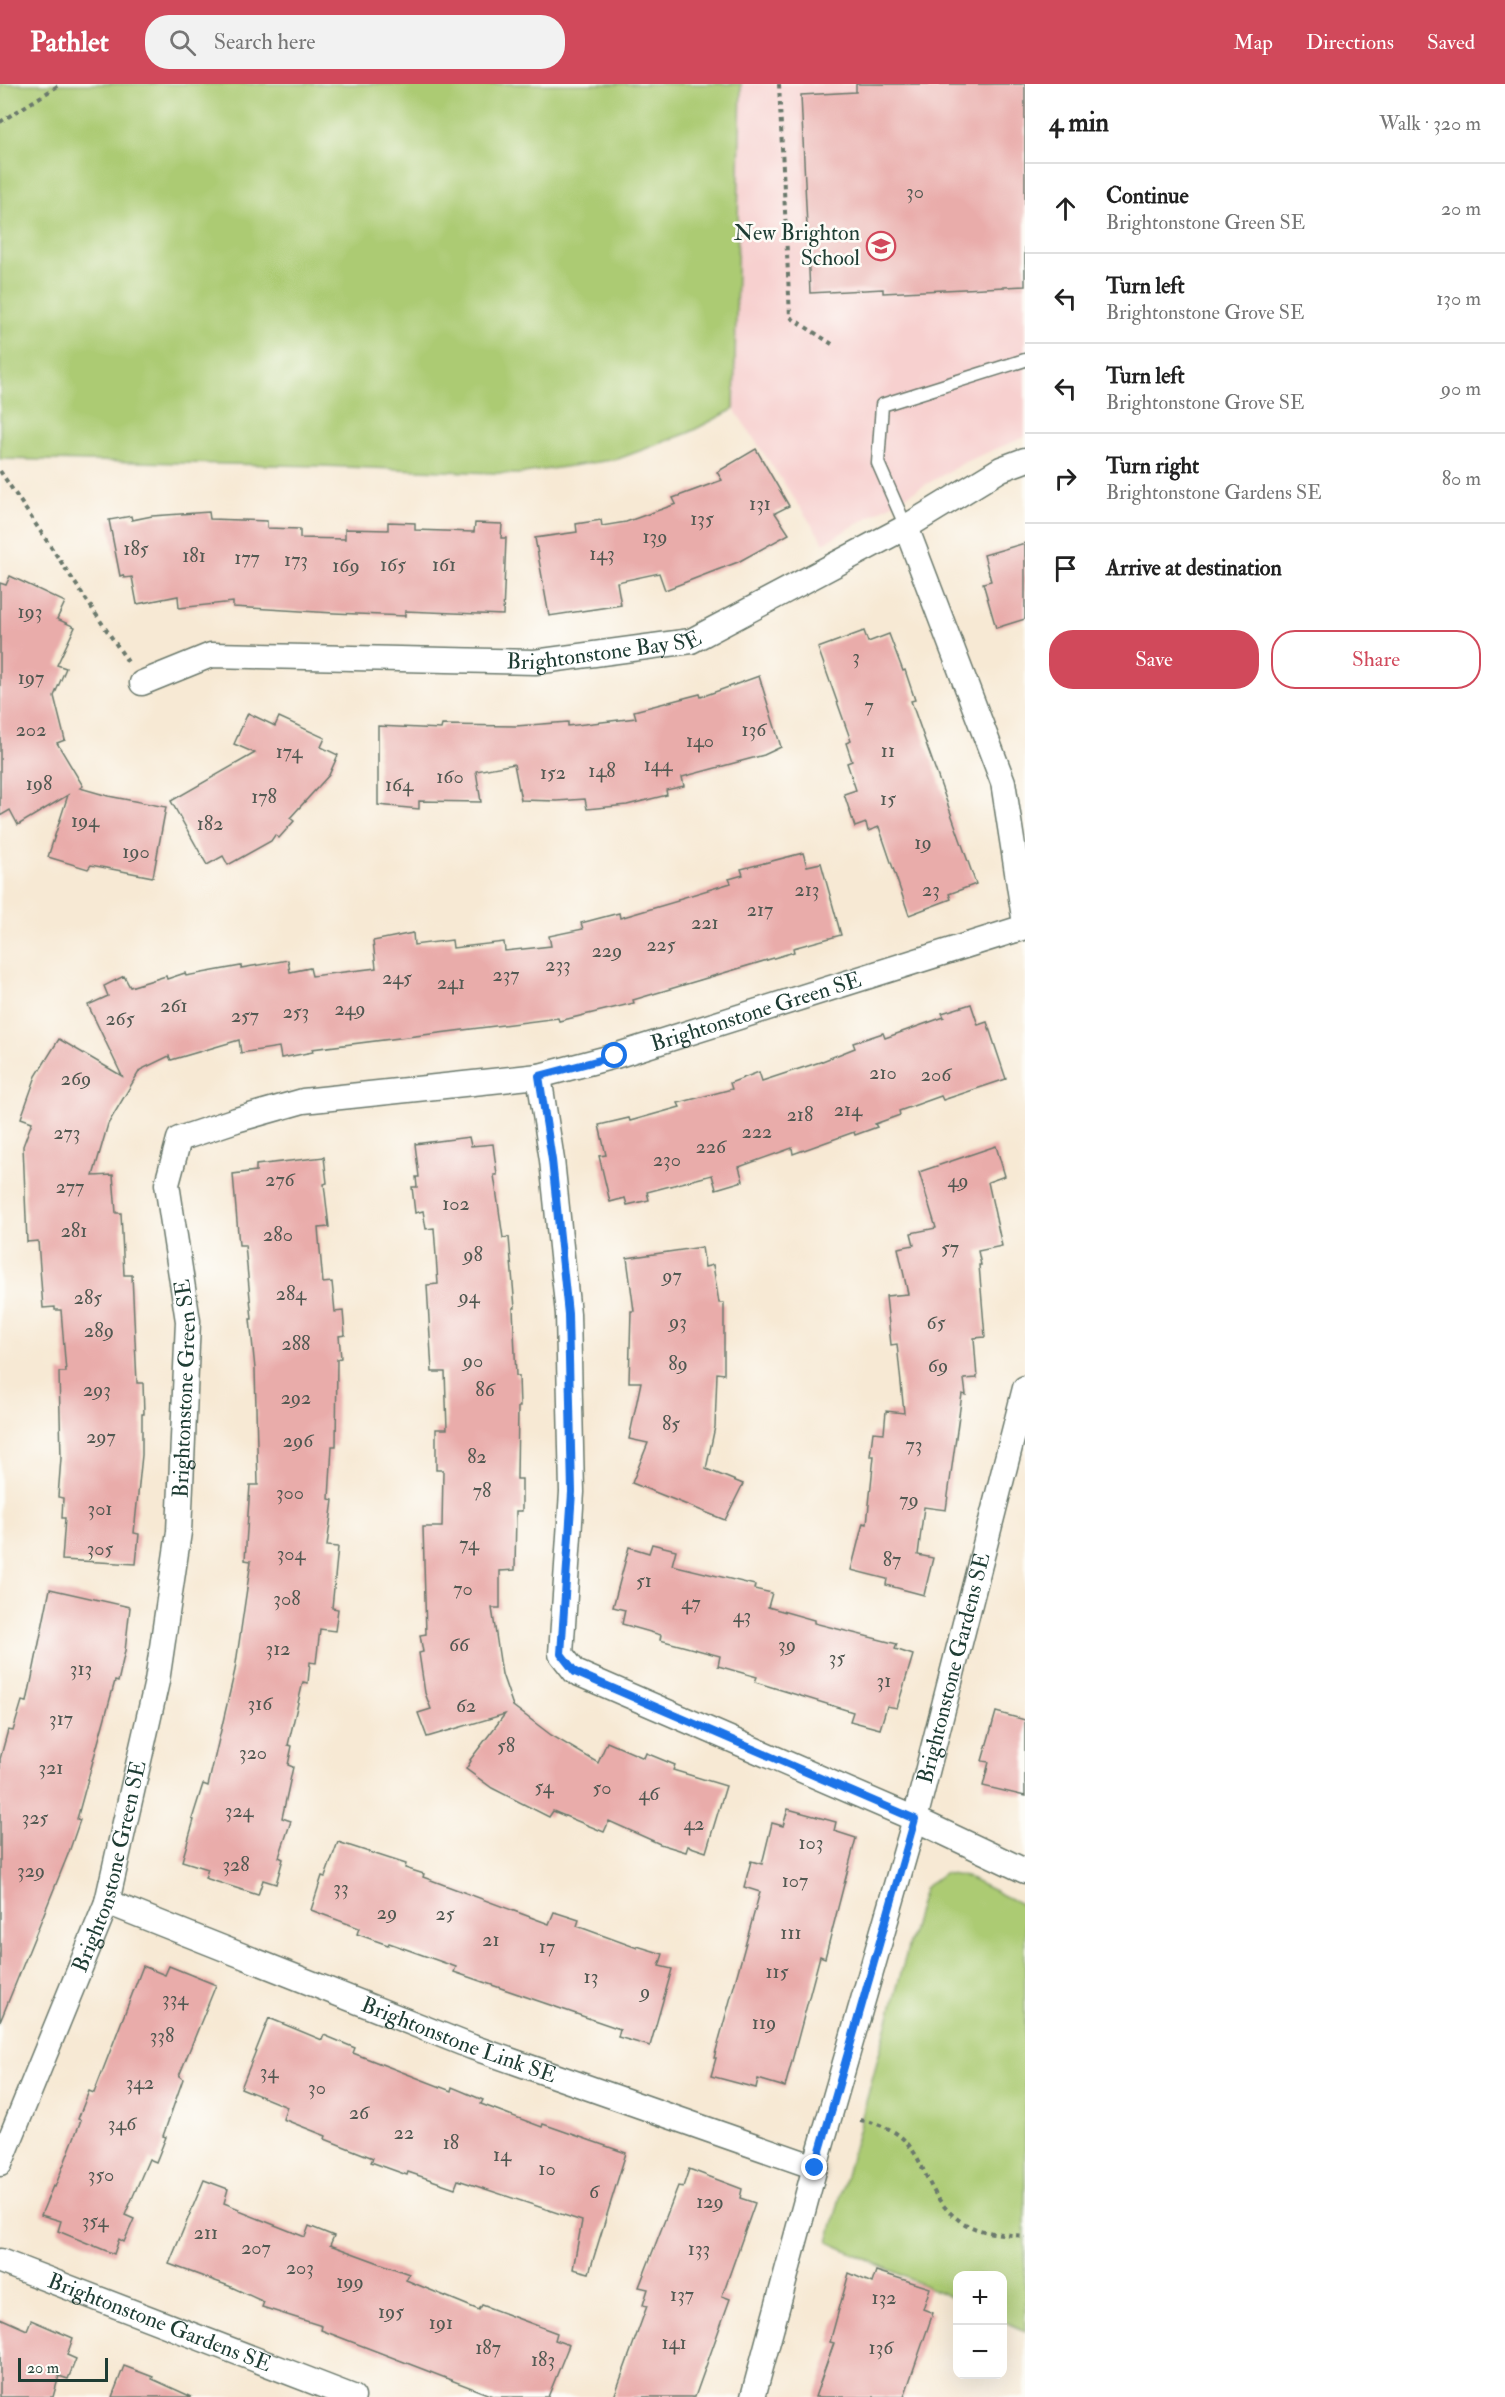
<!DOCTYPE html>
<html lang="en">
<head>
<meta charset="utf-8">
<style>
	:root { --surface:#fff; --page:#f2f2f2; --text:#222; --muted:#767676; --line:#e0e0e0; --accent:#d1495b }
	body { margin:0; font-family:"IM FELL Double Pica",serif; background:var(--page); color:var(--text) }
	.controls { position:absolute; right:18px; bottom:18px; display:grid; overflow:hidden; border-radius:12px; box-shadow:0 6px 24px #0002 }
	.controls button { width:54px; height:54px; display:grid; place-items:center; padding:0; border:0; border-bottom:2px solid var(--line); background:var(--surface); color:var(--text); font:30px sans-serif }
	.scale { position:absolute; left:18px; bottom:15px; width:90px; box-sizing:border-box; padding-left:6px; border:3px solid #1f3d34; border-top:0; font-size:16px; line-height:21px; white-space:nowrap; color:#1f3d34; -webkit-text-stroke:4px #fdfcf7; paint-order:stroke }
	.stop { position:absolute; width:18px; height:18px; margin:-14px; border:4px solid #1a73e8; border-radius:50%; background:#fff }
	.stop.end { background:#1a73e8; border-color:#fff; box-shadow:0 2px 6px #0008 }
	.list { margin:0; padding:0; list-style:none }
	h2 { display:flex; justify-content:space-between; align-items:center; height:78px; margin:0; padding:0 24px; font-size:26px }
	h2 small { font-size:20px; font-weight:400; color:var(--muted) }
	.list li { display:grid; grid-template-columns:39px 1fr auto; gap:18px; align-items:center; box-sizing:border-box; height:90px; padding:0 24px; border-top:2px solid var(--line) }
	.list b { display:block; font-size:22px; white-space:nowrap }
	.list p { margin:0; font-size:20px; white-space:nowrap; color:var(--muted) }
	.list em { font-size:20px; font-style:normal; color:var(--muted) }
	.actions { display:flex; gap:12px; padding:18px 24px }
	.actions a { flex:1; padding:14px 0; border:2px solid var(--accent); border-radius:24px; text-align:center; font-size:21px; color:var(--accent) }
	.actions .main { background:var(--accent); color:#fff }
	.icon { flex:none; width:33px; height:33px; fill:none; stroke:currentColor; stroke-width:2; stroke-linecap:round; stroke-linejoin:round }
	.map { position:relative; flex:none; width:1025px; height:2313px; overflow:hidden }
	header { display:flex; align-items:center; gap:36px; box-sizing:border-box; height:84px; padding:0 30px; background:var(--accent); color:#fff }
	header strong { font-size:28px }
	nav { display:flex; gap:33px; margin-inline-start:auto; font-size:21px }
	.search { width:420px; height:54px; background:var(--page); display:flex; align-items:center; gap:15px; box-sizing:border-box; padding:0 21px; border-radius:24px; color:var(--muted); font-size:22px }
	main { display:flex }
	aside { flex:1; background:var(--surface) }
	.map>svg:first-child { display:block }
	.built { fill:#f7d0cf }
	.green { fill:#accb73; stroke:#668454; stroke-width:1.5 }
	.building { fill:#e9acaa }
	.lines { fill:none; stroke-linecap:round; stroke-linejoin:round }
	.lane-casing { stroke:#6b796c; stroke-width:15 }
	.street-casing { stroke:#6b796c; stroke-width:27 }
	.path { stroke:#6b796c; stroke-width:4; stroke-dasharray:4.5 4.5; stroke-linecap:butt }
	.lane { stroke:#fff; stroke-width:12 }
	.street { stroke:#fff; stroke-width:24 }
	.route { stroke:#1a73e8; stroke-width:8 }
	.labels { text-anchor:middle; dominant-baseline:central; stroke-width:5; stroke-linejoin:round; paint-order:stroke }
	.number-label { font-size:20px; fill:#525952 }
	.poi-label { font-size:22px; fill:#1f3d34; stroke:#fdfcf7; text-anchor:end }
	.street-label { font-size:22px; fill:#1f3d34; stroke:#fdfcf7 }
</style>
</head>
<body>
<header>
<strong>Pathlet</strong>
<div class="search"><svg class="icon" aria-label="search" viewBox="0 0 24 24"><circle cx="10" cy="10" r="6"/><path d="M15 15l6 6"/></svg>Search here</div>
<nav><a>Map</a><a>Directions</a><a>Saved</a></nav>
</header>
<main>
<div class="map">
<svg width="1025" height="2313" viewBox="0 0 1025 2313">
	<rect width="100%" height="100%" fill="#fdfcf7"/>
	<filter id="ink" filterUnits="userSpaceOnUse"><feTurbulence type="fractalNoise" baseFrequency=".0167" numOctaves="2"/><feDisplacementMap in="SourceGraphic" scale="12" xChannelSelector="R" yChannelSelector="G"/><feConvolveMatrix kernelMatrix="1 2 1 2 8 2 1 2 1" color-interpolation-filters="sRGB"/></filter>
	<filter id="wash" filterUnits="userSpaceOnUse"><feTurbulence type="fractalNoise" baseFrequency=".008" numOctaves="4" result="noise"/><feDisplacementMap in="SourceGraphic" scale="24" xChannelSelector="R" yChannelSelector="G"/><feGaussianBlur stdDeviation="1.35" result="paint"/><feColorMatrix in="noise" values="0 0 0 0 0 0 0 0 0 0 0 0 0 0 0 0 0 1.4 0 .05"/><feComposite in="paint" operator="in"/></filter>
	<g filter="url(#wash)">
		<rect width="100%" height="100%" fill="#f7e9d4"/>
		<path class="built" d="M741,0H1025V353L967,377L824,459L734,325Z"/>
		<g class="green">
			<path d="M0,0H741L734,325L688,349L618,375L517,390L322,382L0,375Z"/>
			<path d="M944,1789L966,1793L1025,1822V2247L1003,2237L1002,2192H958L957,2216L828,2158L924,1804Z"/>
		</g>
		<g id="blocks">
			<g class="building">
				<path d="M856,0H1025V202L883,209V205L810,209L801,11L856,8Z"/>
				<path d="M756,365L789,422L775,429L789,450L738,478L665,506L659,489L617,498L621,521L549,532L535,454L577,448L576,440L601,436L602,442L626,438L676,420L673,414L722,396L717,388Z"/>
				<path d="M209,428L210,435L267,437V444L300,445V454L345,455V445L388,446V438L415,439V446L474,448L475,439L502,440L501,454H506L503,531L405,527V532L334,529L233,523V518L179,524L178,512L137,520L132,493L124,494L123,491L120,492L109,436L131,432L132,436L152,432Z"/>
				<path d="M1025,459V535L996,544L983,499L991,497L984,471Z"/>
				<path d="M10,492L65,518L57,535L75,543L57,581L66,584L54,612L65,656L57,659L83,702L80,704L108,712L166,723L153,793L91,781L88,785L48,773L68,711L18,741L10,726L0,732V499L6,501Z"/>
				<path d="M864,547L868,558L889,550L903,587L905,586L915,616L911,617L976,800L949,810L951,815L909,831L879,743L868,747L866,739L855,743L844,710L856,706L847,679L852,677L846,659L851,657L818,564Z"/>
				<path d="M759,592L781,663L764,671L682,693L684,702L666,706L667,711L627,721L587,725L585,715L557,717L521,716L514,680L476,687L481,718L419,717V725L378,721V642L441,645L442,641L516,642L568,638V642L636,634L634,627L700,610L701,613Z"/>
				<path d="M248,629L275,642L279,633L325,654L321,663L338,671L329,691L290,734L294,737L279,754L275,751L271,757L228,781L223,772L207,781L171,717L255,669L234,660Z"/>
				<path d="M803,769L807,782L821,779L841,851L793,864L794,868L633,916L634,919L559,937L558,934L312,965L313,968L281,974L279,963L241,969L239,956L171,976L169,972L140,986L108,1040L93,1092L113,1091L116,1129H121L124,1191H132L137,1299H143L144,1330H142V1371L134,1449L139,1450L136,1480L62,1476L65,1434H62L63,1414L58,1413L61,1374L59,1288H66L61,1226H55V1223L43,1224L38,1157L27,1158L23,1062L32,1038L21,1034L36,992L59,955L122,992L88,921L108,912L104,902L124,892L130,903L166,892L167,895L185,889L186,892L241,882V884L288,876L290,888L310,884L312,892L376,884L373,857L413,849L414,861L452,856L453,864L504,858L505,867L551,862L549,852L583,845L581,839L619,829L620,834L678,817V815L731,799L729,795L743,791L741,785Z"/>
				<path d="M971,920L978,941L987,938L1006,995L943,1016L941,1012L899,1027L900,1031L875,1040L877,1043L855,1051L854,1048L793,1070L792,1064L739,1083L743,1097L716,1105L712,1091L647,1108L649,1116L627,1121L625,1114L610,1118L599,1072L606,1071L599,1041L629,1034L630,1037L680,1023L678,1019L732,1005L730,999L759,988L762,997L820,978L855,964L853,959L883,949L885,954L944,933L942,929Z"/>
				<path d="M469,1053L471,1062L493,1060L497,1091H494L503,1154L509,1153L515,1224H513L516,1292H519L520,1323H518L517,1395H522V1427H516L515,1486L500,1487V1524H492L502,1590L513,1622L551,1651L598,1679L607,1658L644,1674L646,1669L675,1681L673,1686L726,1702L706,1768L688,1762L686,1768L660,1760L609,1737L604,1748L553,1727L549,1733L492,1704L466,1685L471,1677L470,1676L505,1630L427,1653L418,1629L431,1625L425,1609L419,1569L423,1568L420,1551L426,1550L423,1443H442L443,1386H436V1345H447L445,1288H432L427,1201L438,1200L434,1144L426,1145L423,1127L415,1129L412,1103H417L416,1093H419L415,1060Z"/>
				<path d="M996,1062L1005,1092L988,1098L1002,1162L978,1167L981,1181H979L985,1253L974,1254L977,1294L964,1295L966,1311L962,1310L946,1426L924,1423L918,1471L933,1474L924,1511L886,1501L887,1495L851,1486L863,1439L867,1440L874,1372H870L873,1348L884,1349L886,1327L904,1329L897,1260L891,1261L886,1212L908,1210L898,1164L914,1161L911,1149L936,1144L919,1088Z"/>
				<path d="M324,1073L327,1099L324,1100L329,1143L318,1144L323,1199L332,1198L335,1228L343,1227L345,1251L339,1252L341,1274L337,1275L336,1362H332L329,1415L333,1416L327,1462L338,1463L332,1524L338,1525L335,1547L320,1545L316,1579L310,1578L308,1599L303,1598L288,1661L292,1662L288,1681L293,1683L282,1734L291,1737L279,1773L283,1775L276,1800L263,1796L258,1811L205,1794L208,1785L182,1777L194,1736L192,1735L203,1700L208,1702L235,1586L251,1477L245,1476L250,1401H258L255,1285L250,1235H252L245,1161H239L233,1090L256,1087V1081Z"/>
				<path d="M702,1163L705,1183L713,1181L719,1219H724V1290L717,1289L715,1343L706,1385L743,1400L725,1436L632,1399L648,1359L629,1355L641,1298H629L631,1227H634L627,1174Z"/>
				<path d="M652,1460L676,1466L672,1481L755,1501L754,1505L772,1509L768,1523L814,1536V1539L897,1560L895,1565L913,1571L897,1624L887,1622L880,1645L850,1637L853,1628L755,1598L757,1593L718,1582L720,1572L660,1556L661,1551L622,1540L625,1526L613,1523L629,1463L649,1469Z"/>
				<path d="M50,1505L130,1523L125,1567L118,1598L115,1597L77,1735L80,1736L69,1768L0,1938V1675L8,1646L13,1647L22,1617L27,1618Z"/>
				<path d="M996,1628L1025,1636V1712L983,1702L989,1678L982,1677Z"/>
				<path d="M788,1725L836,1738L834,1747L856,1754L825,1874L820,1872L785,2003L758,1995L756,2004L711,1992L716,1974H714L760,1808L744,1803L751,1777L762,1780L772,1739L783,1742Z"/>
				<path d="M338,1758L406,1780L405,1784L424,1790L423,1793L549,1840L554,1828L579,1836L577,1842L637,1864V1862L663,1870L659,1882L672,1885L650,1962L618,1953L620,1945L454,1888L456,1883L389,1859L388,1861L357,1850L359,1844L311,1826L322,1792L325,1793Z"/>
				<path d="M143,1882L165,1891L169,1882L216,1901L179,1992L183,1995L163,2052L166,2053L156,2078L149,2075L125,2131L134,2135L124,2158L119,2155L114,2170L58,2147L61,2137L41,2131L53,2102L55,2103L81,2036L78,2035L89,2007L94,2009Z"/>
				<path d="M269,1934L322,1956L324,1951L355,1964L353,1969L451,2007L452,2003L483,2016L481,2020L542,2043L543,2040L626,2069L589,2189L573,2185L582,2137L458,2096L455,2104L408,2088L407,2091L371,2078L373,2074L325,2055L326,2052L283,2035L287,2023L241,2004Z"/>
				<path d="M689,2085L742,2105L740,2114L755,2119L722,2212L730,2215L695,2313H614L647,2222L643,2221L648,2205L639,2203L678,2102L683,2103Z"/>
				<path d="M204,2096L228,2105L224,2119L239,2125V2127L305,2153L309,2142L334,2152L330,2161L409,2190L406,2196L479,2226L482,2221L557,2249L555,2256L569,2261L548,2313H495L321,2246L322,2242L262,2223L264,2218L229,2202L169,2180Z"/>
				<path d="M876,2187L930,2204L923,2225L933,2229L904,2313H815L834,2259L830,2258L849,2189L872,2199Z"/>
				<path d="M0,2234L27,2246L31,2236L73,2254L67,2271L76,2275L68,2295L59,2292L53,2313H0Z"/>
				<path d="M124,2282L153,2293L152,2295L192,2313H112Z"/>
			</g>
		</g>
	</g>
	<g filter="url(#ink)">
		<use href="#blocks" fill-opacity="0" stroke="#6b796c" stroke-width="1.5"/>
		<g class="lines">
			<g class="lane-casing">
				<path id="lane" d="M906,443L878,379L882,321L1025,276"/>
			</g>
			<g class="street-casing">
				<g id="street">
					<path d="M906,443L1003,698L1025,840"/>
					<path id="s1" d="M142,599L211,571L535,578L691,557L906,443L1001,385L1025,376"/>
					<path d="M539,992L552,1076L568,1230L572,1408L561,1570L575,1588L915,1735L1025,1787"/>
					<path id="s2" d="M107,1818L472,1963L815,2083"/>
					<path id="s3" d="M0,2080L107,1818L157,1597L179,1448L188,1237L167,1100L179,1055L236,1036L303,1017L539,992L615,972L1025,843"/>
					<path id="s4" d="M0,2177L353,2313"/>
					<path id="s5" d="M753,2313L815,2083L915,1735L1025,1304"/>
				</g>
			</g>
			<g class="path">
				<path d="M779,0L790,233L832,260"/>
				<path d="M0,38L61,0"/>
				<path d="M0,387L128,578"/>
				<path d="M860,2036C933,2048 913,2103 959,2136C978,2150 1003,2150 1025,2152"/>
			</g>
			<use href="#lane" class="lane"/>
			<use href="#street" class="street"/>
		</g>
	</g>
	<g class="lines" filter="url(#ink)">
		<path class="route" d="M615,972L539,992L552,1076L568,1230L572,1408L561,1570L575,1588L915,1735L815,2084"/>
	</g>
	<defs>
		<g id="school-ring" transform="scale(1.5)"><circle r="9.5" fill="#fdfcf7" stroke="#d1495b" stroke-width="1.5"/><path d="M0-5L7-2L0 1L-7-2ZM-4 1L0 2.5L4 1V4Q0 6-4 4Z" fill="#d1495b"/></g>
	</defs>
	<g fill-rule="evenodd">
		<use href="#school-ring" x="881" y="162"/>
	</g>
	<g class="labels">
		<g class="number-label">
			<text x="915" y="107">30</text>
			<text x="760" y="419">131</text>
			<text x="702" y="434">135</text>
			<text x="655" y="452">139</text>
			<text x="136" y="464">185</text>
			<text x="602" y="469">143</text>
			<text x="194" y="471">181</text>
			<text x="247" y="473">177</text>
			<text x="296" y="475">173</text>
			<text x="393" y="480">165</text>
			<text x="444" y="480">161</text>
			<text x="346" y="481">169</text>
			<text x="30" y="527">193</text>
			<text x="856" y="572">3</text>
			<text x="31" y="593">197</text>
			<text x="869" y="621">7</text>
			<text x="31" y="645">202</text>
			<text x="754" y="645">136</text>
			<text x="700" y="656">140</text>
			<text x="888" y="666">11</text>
			<text x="289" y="667">174</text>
			<text x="658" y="680">144</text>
			<text x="602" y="686">148</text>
			<text x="553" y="688">152</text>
			<text x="450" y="692">160</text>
			<text x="39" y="699">198</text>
			<text x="399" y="700">164</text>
			<text x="264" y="712">178</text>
			<text x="888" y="714">15</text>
			<text x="85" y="736">194</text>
			<text x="210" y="739">182</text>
			<text x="923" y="758">19</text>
			<text x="136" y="767">190</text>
			<text x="807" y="805">213</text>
			<text x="931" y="805">23</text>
			<text x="760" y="825">217</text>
			<text x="705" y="838">221</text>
			<text x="661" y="860">225</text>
			<text x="607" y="866">229</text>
			<text x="558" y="880">233</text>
			<text x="506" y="890">237</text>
			<text x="397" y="893">245</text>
			<text x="451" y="898">241</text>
			<text x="174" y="921">261</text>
			<text x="350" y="924">249</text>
			<text x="296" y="927">253</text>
			<text x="245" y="931">257</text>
			<text x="120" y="934">265</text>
			<text x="883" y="988">210</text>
			<text x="936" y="990">206</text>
			<text x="76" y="994">269</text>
			<text x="848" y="1025">214</text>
			<text x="800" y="1030">218</text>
			<text x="757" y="1047">222</text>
			<text x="67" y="1048">273</text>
			<text x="711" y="1062">226</text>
			<text x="667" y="1075">230</text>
			<text x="280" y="1095">276</text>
			<text x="958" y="1096">49</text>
			<text x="70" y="1102">277</text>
			<text x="456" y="1119">102</text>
			<text x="74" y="1146">281</text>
			<text x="278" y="1150">280</text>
			<text x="950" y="1163">57</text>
			<text x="473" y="1170">98</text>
			<text x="672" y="1191">97</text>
			<text x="291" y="1209">284</text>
			<text x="469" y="1212">94</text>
			<text x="88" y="1213">285</text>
			<text x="678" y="1237">93</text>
			<text x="936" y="1238">65</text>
			<text x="99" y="1246">289</text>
			<text x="296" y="1259">288</text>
			<text x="473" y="1276">90</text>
			<text x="678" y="1279">89</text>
			<text x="938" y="1281">69</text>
			<text x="97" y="1305">293</text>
			<text x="485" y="1305">86</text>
			<text x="296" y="1313">292</text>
			<text x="671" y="1339">85</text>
			<text x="101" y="1352">297</text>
			<text x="298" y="1356">296</text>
			<text x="914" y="1360">73</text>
			<text x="477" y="1372">82</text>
			<text x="482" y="1406">78</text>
			<text x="290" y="1408">300</text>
			<text x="909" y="1415">79</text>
			<text x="100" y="1424">301</text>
			<text x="469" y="1459">74</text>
			<text x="100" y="1464">305</text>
			<text x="291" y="1469">304</text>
			<text x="892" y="1475">87</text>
			<text x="644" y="1496">51</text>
			<text x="463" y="1504">70</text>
			<text x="287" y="1514">308</text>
			<text x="691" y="1518">47</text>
			<text x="742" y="1531">43</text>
			<text x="459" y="1560">66</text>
			<text x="787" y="1560">39</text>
			<text x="278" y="1564">312</text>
			<text x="837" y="1573">35</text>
			<text x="81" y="1584">313</text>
			<text x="884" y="1596">31</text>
			<text x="260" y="1619">316</text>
			<text x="466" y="1621">62</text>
			<text x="61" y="1634">317</text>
			<text x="506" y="1661">58</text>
			<text x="253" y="1668">320</text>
			<text x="51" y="1683">321</text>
			<text x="544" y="1702">54</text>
			<text x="602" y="1703">50</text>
			<text x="649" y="1709">46</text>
			<text x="239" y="1726">324</text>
			<text x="35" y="1733">325</text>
			<text x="694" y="1739">42</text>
			<text x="811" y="1758">103</text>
			<text x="236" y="1780">328</text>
			<text x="31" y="1786">329</text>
			<text x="795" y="1796">107</text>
			<text x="341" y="1803">33</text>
			<text x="387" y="1828">29</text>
			<text x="445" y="1829">25</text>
			<text x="791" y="1848">111</text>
			<text x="491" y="1855">21</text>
			<text x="547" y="1862">17</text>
			<text x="777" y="1887">115</text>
			<text x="591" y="1892">13</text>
			<text x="645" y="1907">9</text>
			<text x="175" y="1914">334</text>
			<text x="764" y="1938">119</text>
			<text x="162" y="1951">338</text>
			<text x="269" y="1987">34</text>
			<text x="140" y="1998">342</text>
			<text x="317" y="2003">30</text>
			<text x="359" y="2028">26</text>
			<text x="122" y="2039">346</text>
			<text x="404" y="2048">22</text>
			<text x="451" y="2058">18</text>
			<text x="502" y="2070">14</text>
			<text x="547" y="2084">10</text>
			<text x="101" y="2090">350</text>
			<text x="594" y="2107">6</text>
			<text x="710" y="2117">129</text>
			<text x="95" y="2136">354</text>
			<text x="206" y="2148">211</text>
			<text x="256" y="2163">207</text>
			<text x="699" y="2164">133</text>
			<text x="300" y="2183">203</text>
			<text x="350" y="2197">199</text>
			<text x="682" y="2210">137</text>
			<text x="884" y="2213">132</text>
			<text x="391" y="2227">195</text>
			<text x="441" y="2238">191</text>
			<text x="674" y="2258">141</text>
			<text x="488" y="2263">187</text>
			<text x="881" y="2263">136</text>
			<text x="543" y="2275">183</text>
		</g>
		<g class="poi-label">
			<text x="860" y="149">New Brighton<tspan x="860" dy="25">School</tspan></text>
		</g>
		<g class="street-label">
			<text stroke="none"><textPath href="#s1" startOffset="468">Brightonstone Bay SE</textPath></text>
			<text stroke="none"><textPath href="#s3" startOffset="1650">Brightonstone Green SE</textPath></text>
			<text stroke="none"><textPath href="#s3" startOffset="804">Brightonstone Green SE</textPath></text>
			<text stroke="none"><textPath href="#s5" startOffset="756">Brightonstone Gardens SE</textPath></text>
			<text stroke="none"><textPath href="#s3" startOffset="318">Brightonstone Green SE</textPath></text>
			<text stroke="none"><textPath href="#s2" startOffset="378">Brightonstone Link SE</textPath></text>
			<text stroke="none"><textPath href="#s4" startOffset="171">Brightonstone Gardens SE</textPath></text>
		</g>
	</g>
</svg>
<div class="controls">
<button>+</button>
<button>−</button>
</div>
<div class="scale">20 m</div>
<div class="stop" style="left:615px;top:972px"></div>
<div class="stop end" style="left:815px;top:2084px"></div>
</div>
<aside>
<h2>4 min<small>Walk · 320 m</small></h2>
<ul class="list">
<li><svg class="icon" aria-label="ahead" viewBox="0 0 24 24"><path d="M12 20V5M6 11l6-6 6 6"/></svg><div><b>Continue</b><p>Brightonstone Green SE</p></div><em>20 m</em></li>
<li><svg class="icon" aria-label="left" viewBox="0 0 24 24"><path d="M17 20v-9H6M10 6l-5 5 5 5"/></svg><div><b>Turn left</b><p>Brightonstone Grove SE</p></div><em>130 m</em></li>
<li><svg class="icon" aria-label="left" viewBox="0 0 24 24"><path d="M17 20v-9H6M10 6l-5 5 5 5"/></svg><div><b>Turn left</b><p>Brightonstone Grove SE</p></div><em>90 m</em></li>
<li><svg class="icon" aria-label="right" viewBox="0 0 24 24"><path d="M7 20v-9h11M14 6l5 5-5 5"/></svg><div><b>Turn right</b><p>Brightonstone Gardens SE</p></div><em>80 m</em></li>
<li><svg class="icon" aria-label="arrive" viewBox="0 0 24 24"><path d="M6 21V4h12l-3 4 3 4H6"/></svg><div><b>Arrive at destination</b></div></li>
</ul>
<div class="actions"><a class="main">Save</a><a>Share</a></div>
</aside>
</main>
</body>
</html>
